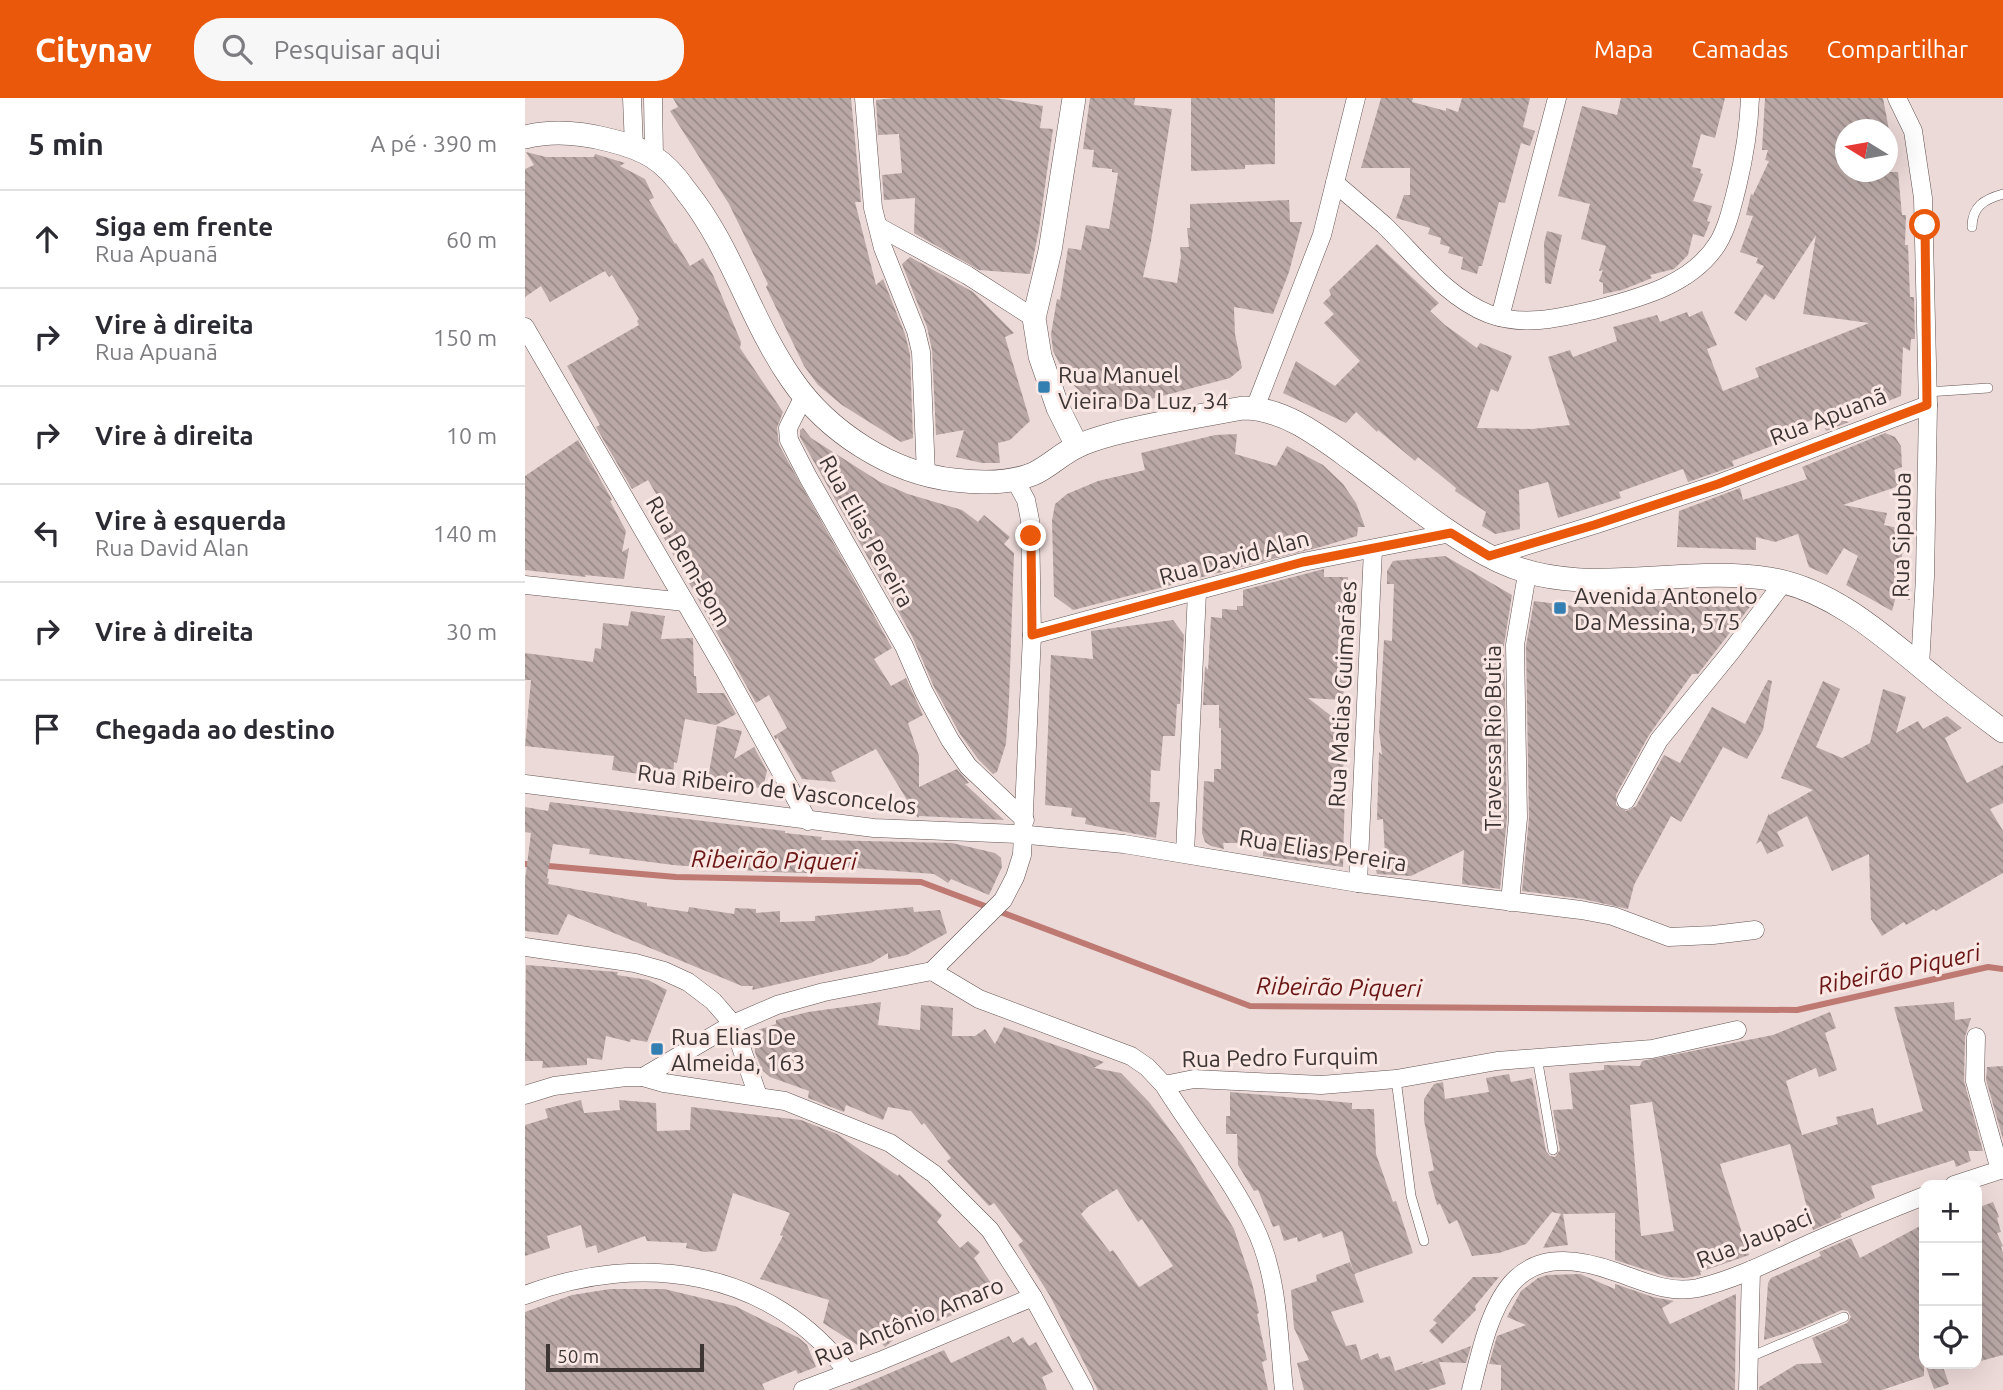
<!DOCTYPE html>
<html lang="pt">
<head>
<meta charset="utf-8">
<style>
	:root { --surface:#fff; --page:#f7f7f7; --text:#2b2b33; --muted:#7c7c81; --line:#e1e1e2; --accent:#ea580c }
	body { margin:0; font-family:Ubuntu,sans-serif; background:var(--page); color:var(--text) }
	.controls { position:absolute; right:21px; bottom:21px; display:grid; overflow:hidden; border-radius:14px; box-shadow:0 7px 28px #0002 }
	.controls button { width:63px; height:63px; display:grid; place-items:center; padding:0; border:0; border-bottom:2px solid var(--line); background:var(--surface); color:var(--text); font:35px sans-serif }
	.compass { position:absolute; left:1310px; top:21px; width:63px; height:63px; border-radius:50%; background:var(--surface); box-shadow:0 7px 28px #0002; rotate:281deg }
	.scale { position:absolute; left:21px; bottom:18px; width:158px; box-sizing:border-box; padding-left:7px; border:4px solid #3c3534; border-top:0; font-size:19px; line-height:24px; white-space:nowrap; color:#3c3534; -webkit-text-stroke:5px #fae8e5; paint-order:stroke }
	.stop { position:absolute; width:21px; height:21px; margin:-16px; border:5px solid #ea580c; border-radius:50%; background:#fff }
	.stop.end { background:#ea580c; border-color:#fff; box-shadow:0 2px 7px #0008 }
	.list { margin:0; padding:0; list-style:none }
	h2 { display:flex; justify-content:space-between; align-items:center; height:91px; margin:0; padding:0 28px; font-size:30px }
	h2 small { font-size:23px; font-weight:400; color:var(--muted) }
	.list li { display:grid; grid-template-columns:46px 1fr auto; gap:21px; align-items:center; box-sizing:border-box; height:98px; padding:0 28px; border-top:2px solid var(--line) }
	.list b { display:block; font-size:26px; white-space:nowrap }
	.list p { margin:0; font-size:23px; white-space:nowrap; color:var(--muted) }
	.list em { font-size:23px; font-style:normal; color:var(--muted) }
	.icon { flex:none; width:38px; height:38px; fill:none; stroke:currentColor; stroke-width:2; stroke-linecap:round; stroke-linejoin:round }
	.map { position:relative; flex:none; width:1478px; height:1292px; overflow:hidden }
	header { display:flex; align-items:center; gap:42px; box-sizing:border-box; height:98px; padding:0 35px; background:var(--accent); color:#fff }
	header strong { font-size:33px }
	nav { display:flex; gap:38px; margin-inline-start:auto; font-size:24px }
	.search { width:490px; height:63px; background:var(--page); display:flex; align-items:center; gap:18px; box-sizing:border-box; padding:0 24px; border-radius:28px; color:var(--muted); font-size:26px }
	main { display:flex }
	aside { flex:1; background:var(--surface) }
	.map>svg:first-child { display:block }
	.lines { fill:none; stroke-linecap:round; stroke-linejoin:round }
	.stream { stroke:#be7972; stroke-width:6 }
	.building { fill:url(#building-back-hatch); fill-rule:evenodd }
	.service-casing { stroke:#635452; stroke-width:10 }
	.minor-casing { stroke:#635452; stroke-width:19 }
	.tertiary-casing { stroke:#635452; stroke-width:24 }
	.service { stroke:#fff; stroke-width:9 }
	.minor { stroke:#fff; stroke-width:18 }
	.tertiary { stroke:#fff; stroke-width:23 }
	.route { stroke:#ea580c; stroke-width:9 }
	.poi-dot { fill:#347fb2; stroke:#fae8e5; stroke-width:2.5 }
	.labels { text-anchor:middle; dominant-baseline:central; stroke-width:6; stroke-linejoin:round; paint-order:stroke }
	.poi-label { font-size:23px; fill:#3c3534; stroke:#fae8e5; text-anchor:start }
	.street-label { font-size:23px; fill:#3c3534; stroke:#fae8e5 }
	.water-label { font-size:24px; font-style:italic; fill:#691614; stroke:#fae8e5 }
</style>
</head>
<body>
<header>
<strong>Citynav</strong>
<div class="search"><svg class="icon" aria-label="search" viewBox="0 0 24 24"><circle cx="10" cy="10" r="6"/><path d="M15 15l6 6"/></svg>Pesquisar aqui</div>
<nav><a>Mapa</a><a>Camadas</a><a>Compartilhar</a></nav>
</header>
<main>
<aside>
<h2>5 min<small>A pé · 390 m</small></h2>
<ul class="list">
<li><svg class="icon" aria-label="ahead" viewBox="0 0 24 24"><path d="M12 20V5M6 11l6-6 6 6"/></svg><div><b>Siga em frente</b><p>Rua Apuanã</p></div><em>60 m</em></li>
<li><svg class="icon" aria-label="right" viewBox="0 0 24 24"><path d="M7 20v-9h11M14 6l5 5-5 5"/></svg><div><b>Vire à direita</b><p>Rua Apuanã</p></div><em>150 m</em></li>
<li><svg class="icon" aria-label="right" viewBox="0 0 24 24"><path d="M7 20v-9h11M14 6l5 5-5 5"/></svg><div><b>Vire à direita</b></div><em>10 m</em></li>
<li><svg class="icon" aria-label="left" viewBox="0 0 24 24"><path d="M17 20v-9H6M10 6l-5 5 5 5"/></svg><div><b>Vire à esquerda</b><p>Rua David Alan</p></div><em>140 m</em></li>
<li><svg class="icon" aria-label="right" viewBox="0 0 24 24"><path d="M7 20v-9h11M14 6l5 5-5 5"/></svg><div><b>Vire à direita</b></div><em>30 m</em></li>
<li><svg class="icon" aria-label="arrive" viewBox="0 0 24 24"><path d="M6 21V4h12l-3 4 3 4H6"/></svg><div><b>Chegada ao destino</b></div></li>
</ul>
</aside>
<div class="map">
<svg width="1478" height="1292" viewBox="0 0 1478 1292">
	<defs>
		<pattern id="building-back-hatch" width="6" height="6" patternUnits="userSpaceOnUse" patternTransform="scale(1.75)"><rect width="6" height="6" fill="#b9a8a6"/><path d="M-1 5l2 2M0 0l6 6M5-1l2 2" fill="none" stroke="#988a88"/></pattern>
	</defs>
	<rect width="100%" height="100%" fill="#ecdad8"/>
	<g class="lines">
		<path class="stream" d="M0,766L151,779L396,784L725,908L1272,912L1463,869L1478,871"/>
	</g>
	<g class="building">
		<path d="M148,0H326L336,104H330L351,187L358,181L380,236L385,256L388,340L376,344L317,307L293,287L279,268L241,189L243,186L204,106L145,13L153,9Z"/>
		<path d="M369,0H472L518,8L515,30L528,31L514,131L505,176L454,172L389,135L390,100L359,102L357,77L377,75L374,36L353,37L351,2Z"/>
		<path d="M565,0H610L609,7L647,11L626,143L618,179L652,185L656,159L655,149H664L662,130H665V106L764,102L765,124H777L764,174L748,216L709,209L710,236L717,270L705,280L626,301L625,312L578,307L558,296L543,282L528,253L526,236L532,201L535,202L543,150L556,152L561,127L584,131L593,75L587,74V71L567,69L569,52L558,51Z"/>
		<path d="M666,0H750V66L720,67V71L666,73Z"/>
		<path d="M856,0H888L887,4L921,13V10L933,14L937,0H1005L998,29L1010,33L1005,48L996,45L980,105L974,104L957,168H954L952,176L936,171L938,159L923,155L925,149L915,146L916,140L903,136L905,130L871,120L879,97H885V70H836Z"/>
		<path d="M1096,0H1200L1190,40L1176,36L1167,69L1176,71L1175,75L1178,76L1168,103L1187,108L1182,123L1185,124L1179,139L1168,136L1163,157L1149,171L1125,177L1127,180L1097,192L1078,196V185L1074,183L1078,172L1074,173L1081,148L1056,141L1065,106L1033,98L1057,8L1092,17Z"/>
		<path d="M1240,0H1358L1364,32H1320V74H1373L1377,117H1381L1380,147H1383L1385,199H1389L1390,241H1386L1385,253L1378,249L1376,298L1315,322L1324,324L1301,333L1296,319L1254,334L1258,344L1207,363L1209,368L1189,375L1163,384L1158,371L1094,394L1096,400L1033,420L1023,384L994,392L995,431L970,436L957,428L961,414L930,393L931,390L893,359L890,363L853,332L852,334L831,314L821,325L758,295L771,263L810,288L835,263L799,225L809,216L798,205L806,197L804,192L852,146L914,205L905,213L920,227L952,250L955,245L987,258L973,294L966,291L952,330L1007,331L1045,327L1023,259L1045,252L1048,259L1092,243L1088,229L1132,217L1135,224L1162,214L1164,219L1177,213L1192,247L1182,251L1198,293L1234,279L1230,270L1344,225L1278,216L1291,137L1249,202L1240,196L1221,223L1209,215L1239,168L1231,165L1233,160L1215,154L1228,118L1221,117L1226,96L1228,97L1244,63L1240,62L1243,52H1237Z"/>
		<path d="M1,54L21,59H69L70,56L100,65L95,68L120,81L129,100L124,102L150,146L151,145L165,168L178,160L188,177L216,244L215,250L258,314L252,330L254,347L367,550L349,561L366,588L381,580L398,617L383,625L394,658V689L432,671L444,685L440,686L479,722L394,718L393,720L351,651L306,674L311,684L277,681L252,639L251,642L249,638L262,630L244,597L231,605L135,433L148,425L123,382L107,391L71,329L75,327L42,268L114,227L112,223L114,221L87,177L84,179L80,173L25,204L16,188L0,199V71L9,67Z"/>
		<path d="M1022,133L1037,137L1026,186L1020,185L1019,145Z"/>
		<path d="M385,159L448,194L489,235L480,239L505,323L485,342L473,345L475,365H457L431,359L439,332L411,337L407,252L402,229L377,166Z"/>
		<path d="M278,330L286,340L355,384L383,396L437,412L453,424L459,417L485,439L479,446L489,455L484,602L481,646L472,674L468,676L453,661L435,636L409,589L387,538L275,339V332Z"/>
		<path d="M1360,335L1370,339L1376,348L1377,369L1369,372L1374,388L1318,407L1362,415L1359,427L1377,431L1375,451L1378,452L1375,469L1382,470L1385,502L1371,498L1367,513L1321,487L1333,458L1319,450L1302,477L1284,469L1273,436L1250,444L1231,439V452L1152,449L1154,413L1215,390L1218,402L1282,381L1277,369Z"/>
		<path d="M712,336L710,356L751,368L762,348L798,367L818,386L831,405L840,429H833L832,438L799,448L548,512L529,498L527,423L530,406L542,396L573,383L620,372L616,355L690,337Z"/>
		<path d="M53,342L87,402L85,403L101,433L97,454L104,450L99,481L60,477L61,479L0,472V378Z"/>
		<path d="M920,458L987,497L979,547L982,720L975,791L937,786L939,752L886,778L852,776L850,769L851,756L860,757L858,721L852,722L854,654L857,657L854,633L859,542L867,543L869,486H862V473L868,463Z"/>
		<path d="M799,471V479H823L822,533H828L826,588H819L818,602L783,600L823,631L816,687L820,688L818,769L738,758V745H698L699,751L686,748L680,744L677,735L679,683L689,684V671H696V630H694V607H678L680,568L683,572L686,519L697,520V511L712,512V508H718V492Z"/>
		<path d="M1182,497L1227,506L1173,576H1167L1124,637L1091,697V707L1101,713L1111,708L1139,657L1155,665L1187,609L1220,626L1243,582L1247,583L1238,632L1222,661L1198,649L1156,724L1146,718L1109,787L1103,811L1058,801L997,793L1004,720L1001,548L1009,503L1057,509L1113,508L1158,498Z"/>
		<path d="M106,513L140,518L136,541L168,540L169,578H171L172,595H199L211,616L191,627L160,621L152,665L149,664L148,681L87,672L89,658L0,648L6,582H0V555L68,564L70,550L76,551L78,525L103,528Z"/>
		<path d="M648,522L659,537L655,606H652L650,638H638L635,673L626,672L625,704H635L631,740L560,726L561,720L546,718L547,710L520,707L526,557L568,561L566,533Z"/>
		<path d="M1298,583L1315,591L1291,649L1317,660L1345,645L1358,591L1381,599L1371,635L1393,623L1398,631L1422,618L1437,630L1420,640L1442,685L1478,667V705L1465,711L1478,733V775L1411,813L1409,811L1381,827L1379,824L1357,838L1346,821L1344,756L1307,773L1282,718L1252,734L1259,748L1242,756L1236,743L1231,746L1244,715V717L1288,692L1256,680Z"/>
		<path d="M192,628L217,633L209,661L229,649L242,673L239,685L235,690L173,682L184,675Z"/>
		<path d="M25,704L260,733V735L297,739L296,742L427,745L470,755L476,760L477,769L464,797L426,781L423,785L409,776L318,769L301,770L300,772L283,770L282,775L244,774L148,767L64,756L65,751L28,746L22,780L24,781L23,786L122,805V808L163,814L164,809L209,816L210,810L231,811V815L255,813V824L290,823V818L388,809L389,814L415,812L422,835L382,857L363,861V855L346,865L227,892L228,888H217L43,816L33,837L0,833V782L6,735L0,734V709L23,713Z"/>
		<path d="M1,867L93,874L92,877L123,882L142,892L122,944L106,941L105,944L81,938L77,962L62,960V967L17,970L18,963H0Z"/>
		<path d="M356,904L353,927L395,932L396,907L428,910L427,938H450L460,931L470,946L479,929L579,964L569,970L596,975L624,1004L658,1049L709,1131L727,1185L734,1215L732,1216L742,1262L737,1264L743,1292H573L525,1198L493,1147L498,1143L469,1105L464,1108L422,1063L426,1060L399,1025L397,1027L386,1013L363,1009L358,1022L321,1007L319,1014L283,1000L284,993L245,979L237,972L230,954L229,938L233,932L251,926V922L283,914ZM592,1091L613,1124L617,1121L648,1168L616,1188L614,1189L588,1152L585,1154L556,1116L563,1109Z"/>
		<path d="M1429,904L1430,922L1446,920L1440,939L1439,983L1458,1053H1443L1446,1063L1431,1069L1429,1062L1346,1088L1350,1100L1315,1116L1317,1119L1288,1132L1265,1046L1195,1066L1224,1157L1175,1174L1176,1177L1161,1180L1143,1179L1090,1162V1115L1038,1116L1043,1147L1018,1150L1036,1116L1027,1114L1001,1146L974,1155L947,1158L932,1122L924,1126L915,1106L912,1107L903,1074L909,1072L899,1022V1001L909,986L918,984L920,1001L964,994L961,980L984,976L986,984L1007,980L1021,1053L1025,1058L1030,1059L1035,1052L1028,1012L1048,1011L1044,975L1079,972V967L1115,968L1117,963L1248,937L1305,914L1311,930L1300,935L1312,972L1294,979L1291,970L1261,983L1277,1037L1313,1026L1311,1019L1348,1010L1352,1027L1398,1013L1369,909ZM1127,1004L1149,1133L1116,1138L1105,1007Z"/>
		<path d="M1478,968V1041L1461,982L1462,969Z"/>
		<path d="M705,994L827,1005V1011H849L851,1056L868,1104L871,1103L888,1155L829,1176L817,1133L798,1140L796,1135L773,1144L772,1139L759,1143L754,1127L748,1129L733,1092L729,1093L713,1067L712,1036H701V1018H705Z"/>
		<path d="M56,1002L59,1015L95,1012L94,1002L131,1005L132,1033L165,1032L166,1009L276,1022L312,1036L373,1078L374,1076L417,1117L412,1124L435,1150L443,1143L455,1154L449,1160L466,1185L435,1206L439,1212L404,1227L397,1217L360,1249L347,1235L334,1248L298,1225L304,1202L235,1181L258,1138L255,1137L265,1115L208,1095L191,1153L180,1154L161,1150L162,1145L122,1143L120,1138L73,1155L71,1147L61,1150L56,1127L22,1138L25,1150L0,1158V1027L23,1020L20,1011Z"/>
		<path d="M1468,1104L1474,1119L1472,1120L1476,1134L1472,1135L1478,1148L1476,1149L1478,1155V1257L1452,1264V1110Z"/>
		<path d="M1399,1126V1278L1357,1292H1234V1289L1272,1266L1297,1265L1287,1240L1322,1225L1326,1219L1323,1213L1317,1212L1271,1232L1239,1242L1243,1185L1246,1180L1296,1158L1294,1154L1326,1140L1335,1160Z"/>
		<path d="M825,1164L839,1204L806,1214L821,1248L831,1246L836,1262L853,1255L855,1261L865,1258L870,1273L899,1263L895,1267L946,1248L941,1265L914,1264L921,1286L903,1292H779L772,1265L784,1262L769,1230L766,1192L792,1183L791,1177Z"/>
		<path d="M1055,1176L1090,1191V1186L1128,1199L1149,1203L1137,1210L1145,1226L1211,1196L1210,1292H976V1267L964,1266L972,1238L1001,1227L982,1219L996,1193L1013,1180L1022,1177Z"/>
		<path d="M948,1179H974L950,1208L951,1212L917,1246L904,1233L912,1225L908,1222Z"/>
		<path d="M85,1191H139L210,1208L274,1240L282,1247L291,1269L273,1276L271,1272L237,1286L240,1292H0V1214L47,1197Z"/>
		<path d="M484,1238L488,1245L498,1239L504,1248L511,1244L528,1274L517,1279L522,1292H325L419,1252L426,1265Z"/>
		<path d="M1400,1266H1417L1424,1286L1409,1291Z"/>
	</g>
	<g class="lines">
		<g class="service-casing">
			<g id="service">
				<path d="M1447,129C1447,109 1459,101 1478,96"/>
				<path d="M1402,294L1463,290"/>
				<path d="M1012,959L1028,1052"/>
				<path d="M871,981L886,1098L899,1143"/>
				<path d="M1225,1259L1319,1219"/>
			</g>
		</g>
		<g class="minor-casing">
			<g id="minor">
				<path d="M107,0L109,49"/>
				<path d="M128,0L129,59"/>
				<path d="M339,0L348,110L358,150L391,233L396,254L401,377"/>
				<path d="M810,85C826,99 843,113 859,127C891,158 921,199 964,216C999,229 1034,220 1069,212C1114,200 1167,187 1193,145C1203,128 1207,108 1212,89C1219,60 1224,30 1225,0"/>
				<path d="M354,129L442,177L509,220"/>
				<path d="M975,219L1032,0"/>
				<path d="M0,229L199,571L283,723"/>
				<path d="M279,298L263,330L264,342L283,379L379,548L399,594L425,642L443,668L500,722"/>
				<path d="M730,310L797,137L831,0"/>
				<path d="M964,459L1069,427L1193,386L1403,307L1398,100L1388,33L1372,0"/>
				<path d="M0,487L160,504"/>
				<path d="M507,537L778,464L926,435"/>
				<path d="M1395,568L1400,479L1403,307"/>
				<path d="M0,686L349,730L493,736L599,746L833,785L1056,812L1088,818L1144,839L1188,837L1230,832"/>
				<path d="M1101,702L1134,642L1205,555L1258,485"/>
				<path d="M660,755L672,494"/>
				<path d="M833,785L848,451"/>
				<path d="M985,804L993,720L990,547L1002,476"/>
				<path d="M0,849L110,865L139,873L163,884L188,903L208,926L233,998"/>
				<path d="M407,873L454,901L606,958L622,969L639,987C668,1034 705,1078 729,1128C754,1178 753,1238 759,1292"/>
				<path d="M1451,939L1450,983L1475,1072"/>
				<path d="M118,979L208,926L252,907L299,894L407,873L478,802L490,779L497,757L507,537L505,422L501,402L490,382"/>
				<path d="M639,987L669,981L796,987L871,981L972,963L1127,951L1212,932"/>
				<path d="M0,997L29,988L101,979H118L139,985L260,1003L365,1045L409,1076L465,1132L508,1199L559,1292"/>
				<path d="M1429,1087L1478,1071"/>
				<path d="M0,1197C116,1153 246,1171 323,1275"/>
				<path d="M278,1292L355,1263L508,1199"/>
				<path d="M946,1292C967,1205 984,1135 1091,1174C1118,1183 1143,1196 1173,1190C1212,1181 1250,1161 1286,1145C1324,1128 1361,1113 1399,1098"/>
				<path d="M1223,1292L1226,1172"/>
			</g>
		</g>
		<g class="tertiary-casing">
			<g id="tertiary">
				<path d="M549,0L525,153L509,220L515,258L533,310L552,348"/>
				<path d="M0,39C28,32 57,35 84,42C100,46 114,50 128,59C141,67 152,80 161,93C207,150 225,222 267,282C303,334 366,375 429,382C454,385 484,386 508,376C524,369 537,355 553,348C563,343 577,339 588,336C630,325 675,318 718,310C760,310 797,340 830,364C877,398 922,438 974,463C1057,503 1156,466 1245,481C1310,492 1362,541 1411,581C1433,599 1455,616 1478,633"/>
			</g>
		</g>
		<use href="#service" class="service"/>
		<use href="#minor" class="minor"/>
		<use href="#tertiary" class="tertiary"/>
	</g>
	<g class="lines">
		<path class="route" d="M506,438L507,537L778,464L926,435L964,458L1069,427L1193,386L1402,307L1400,127"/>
	</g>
	<g class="poi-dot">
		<rect x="512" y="282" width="14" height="14" rx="3.5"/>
		<rect x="1028" y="503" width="14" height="14" rx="3.5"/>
		<rect x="125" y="944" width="14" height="14" rx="3.5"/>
	</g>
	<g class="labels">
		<g class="poi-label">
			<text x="533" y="276">Rua Manuel<tspan x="533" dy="26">Vieira Da Luz, 34</tspan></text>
			<text x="1049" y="497">Avenida Antonelo<tspan x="1049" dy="26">Da Messina, 575</tspan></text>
			<text x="146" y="938">Rua Elias De<tspan x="146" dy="26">Almeida, 163</tspan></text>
		</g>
		<g class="street-label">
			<text transform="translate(1303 318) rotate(-21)">Rua Apuanã</text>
			<text transform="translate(342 433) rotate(61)">Rua Elias Pereira</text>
			<text transform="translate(1376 437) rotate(-89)">Rua Sipauba</text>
			<text transform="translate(709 459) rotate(-15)">Rua David Alan</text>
			<text transform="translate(164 463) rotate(60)">Rua Bem-Bom</text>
			<text transform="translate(817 596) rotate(-87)">Rua Matias Guimarães</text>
			<text transform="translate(967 640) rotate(-90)">Travessa Rio Butia</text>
			<text transform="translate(252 691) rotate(7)">Rua Ribeiro de Vasconcelos</text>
			<text transform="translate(798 752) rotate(9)">Rua Elias Pereira</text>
			<text transform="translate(755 959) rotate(-1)">Rua Pedro Furquim</text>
			<text transform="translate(1229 1140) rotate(-22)">Rua Jaupaci</text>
			<text transform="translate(384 1223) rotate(-22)">Rua Antônio Amaro</text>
		</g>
		<g class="water-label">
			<text transform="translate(249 762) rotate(1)">Ribeirão Piqueri</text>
			<text transform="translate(1374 871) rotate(-12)">Ribeirão Piqueri</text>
			<text transform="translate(814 889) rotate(1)">Ribeirão Piqueri</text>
		</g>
	</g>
</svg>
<div class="controls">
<button>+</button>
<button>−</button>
<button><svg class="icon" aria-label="locate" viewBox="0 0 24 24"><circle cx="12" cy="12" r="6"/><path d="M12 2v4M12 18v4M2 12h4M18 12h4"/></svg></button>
</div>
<svg class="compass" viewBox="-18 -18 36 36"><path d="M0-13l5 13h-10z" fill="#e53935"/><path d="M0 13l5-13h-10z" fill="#7c7c81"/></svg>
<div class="scale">50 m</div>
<div class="stop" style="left:1400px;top:127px"></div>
<div class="stop end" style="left:506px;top:438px"></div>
</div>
</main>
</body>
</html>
